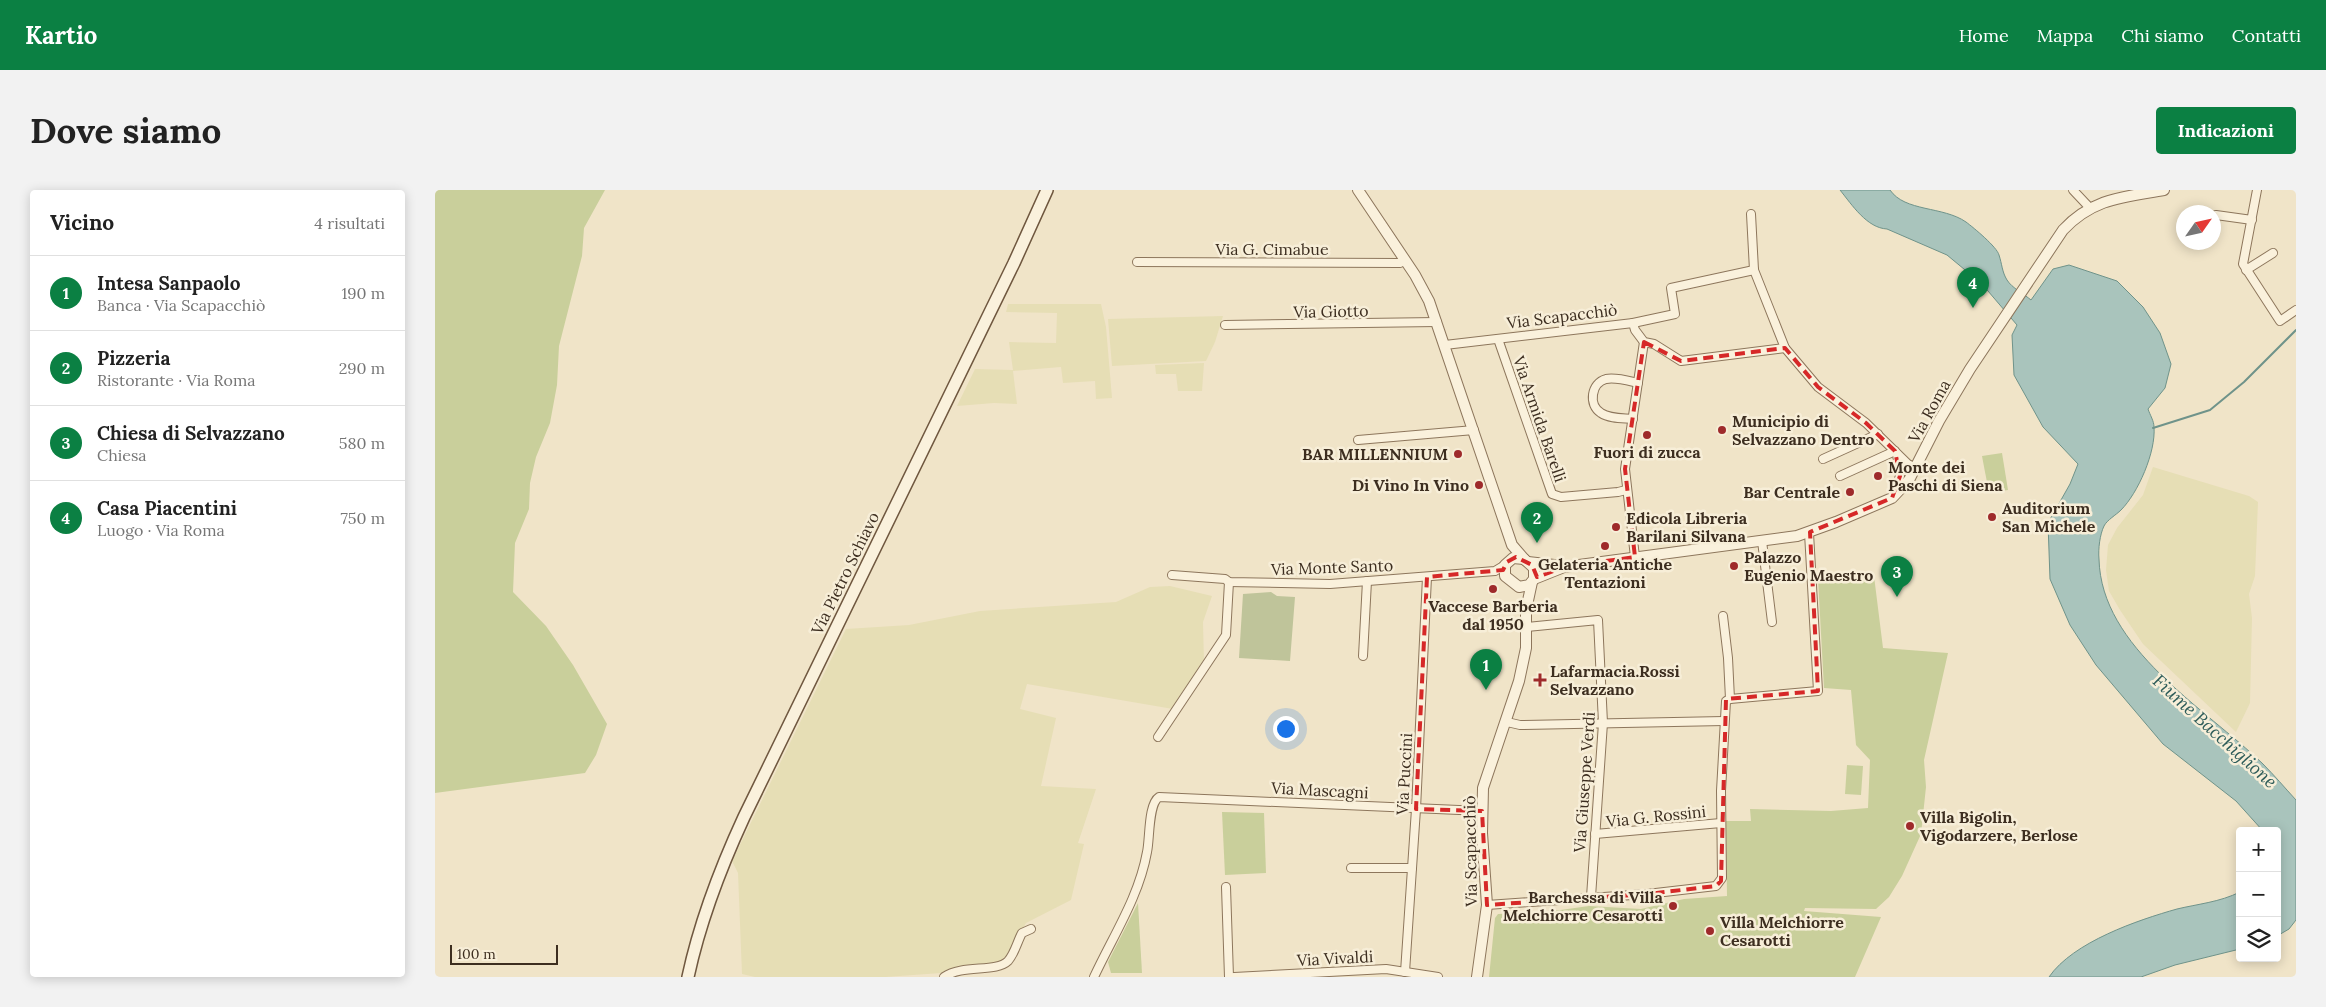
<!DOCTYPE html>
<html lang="it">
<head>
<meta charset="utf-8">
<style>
	:root { --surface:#fff; --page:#f2f2f2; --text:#222; --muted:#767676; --line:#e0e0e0; --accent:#0b8043 }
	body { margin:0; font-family:Lora,serif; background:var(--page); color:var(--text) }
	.controls { position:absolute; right:15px; bottom:15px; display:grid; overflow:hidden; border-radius:5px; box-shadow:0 2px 12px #0003 }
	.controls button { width:45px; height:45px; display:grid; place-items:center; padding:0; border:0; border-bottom:1px solid var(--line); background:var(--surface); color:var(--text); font:25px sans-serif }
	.compass { position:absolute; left:1741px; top:15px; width:45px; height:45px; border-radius:50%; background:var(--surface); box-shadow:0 2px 12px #0003; rotate:56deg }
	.scale { position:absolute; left:15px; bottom:12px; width:108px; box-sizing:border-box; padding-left:5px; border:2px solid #3d2e20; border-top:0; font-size:14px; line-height:18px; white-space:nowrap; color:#3d2e20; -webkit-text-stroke:4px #f7eed8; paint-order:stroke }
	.you { position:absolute; left:850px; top:538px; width:18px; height:18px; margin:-12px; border:4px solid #fff; border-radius:50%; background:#1a73e8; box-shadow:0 0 0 8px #1a73e833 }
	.badge { display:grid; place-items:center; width:32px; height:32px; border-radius:50%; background:var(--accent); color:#fff; font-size:16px; font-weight:700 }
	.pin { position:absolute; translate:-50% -41px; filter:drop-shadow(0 1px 2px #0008) }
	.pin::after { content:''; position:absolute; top:26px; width:18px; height:15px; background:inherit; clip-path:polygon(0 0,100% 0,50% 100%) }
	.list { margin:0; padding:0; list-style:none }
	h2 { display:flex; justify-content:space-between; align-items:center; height:65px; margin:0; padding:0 20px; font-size:21px }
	h2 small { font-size:16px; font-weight:400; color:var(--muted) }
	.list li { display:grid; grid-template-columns:32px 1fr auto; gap:15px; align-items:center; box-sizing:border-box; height:75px; padding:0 20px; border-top:1px solid var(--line) }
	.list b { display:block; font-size:19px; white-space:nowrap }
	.list p { margin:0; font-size:16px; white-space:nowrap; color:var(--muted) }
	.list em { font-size:16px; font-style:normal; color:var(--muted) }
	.icon { flex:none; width:28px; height:28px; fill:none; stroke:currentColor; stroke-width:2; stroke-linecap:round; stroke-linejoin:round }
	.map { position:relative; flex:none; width:1861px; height:787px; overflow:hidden; border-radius:5px }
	header { display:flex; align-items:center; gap:30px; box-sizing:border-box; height:70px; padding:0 25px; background:var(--accent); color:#fff }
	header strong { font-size:24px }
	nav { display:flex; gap:28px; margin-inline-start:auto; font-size:18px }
	.intro { display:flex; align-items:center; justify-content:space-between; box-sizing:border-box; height:120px; padding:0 30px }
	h1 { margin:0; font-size:35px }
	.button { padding:12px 22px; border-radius:5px; background:var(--accent); color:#fff; font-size:18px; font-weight:700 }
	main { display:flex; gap:30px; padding:0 30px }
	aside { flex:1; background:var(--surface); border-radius:5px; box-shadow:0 2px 12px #0003 }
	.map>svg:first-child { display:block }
	.farmland { fill:#e6deb5 }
	.green { fill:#c9cf9b }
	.cemetery { fill:#bfc49a }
	.water { fill:#a9c4bc; stroke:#6f938a }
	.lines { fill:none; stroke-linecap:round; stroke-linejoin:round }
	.stream { stroke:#6f938a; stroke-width:2 }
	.minor-casing { stroke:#8d765c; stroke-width:10 }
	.tertiary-casing { stroke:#8d765c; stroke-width:12 }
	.secondary-casing { stroke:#6f573f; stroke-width:14 }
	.minor { stroke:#faf1dc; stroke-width:8 }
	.tertiary { stroke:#faf1dc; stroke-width:10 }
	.secondary { stroke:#faf1dc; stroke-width:11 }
	.marked { fill:none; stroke:#d62828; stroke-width:4; stroke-dasharray:10 6; stroke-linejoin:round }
	.poi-dot { fill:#9e2a2b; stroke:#f7eed8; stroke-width:2 }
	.labels { text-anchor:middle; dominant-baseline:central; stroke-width:5; stroke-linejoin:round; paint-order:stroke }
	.street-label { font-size:16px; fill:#3d2e20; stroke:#f7eed8 }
	.poi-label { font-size:16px; font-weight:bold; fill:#3d2e20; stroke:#f7eed8; text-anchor:start }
	.water-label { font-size:18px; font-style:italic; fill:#2f5d5a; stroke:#f7eed8 }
</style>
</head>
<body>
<header>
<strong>Kartio</strong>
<nav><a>Home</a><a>Mappa</a><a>Chi siamo</a><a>Contatti</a></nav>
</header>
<div class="intro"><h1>Dove siamo</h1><a class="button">Indicazioni</a></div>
<main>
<aside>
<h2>Vicino<small>4 risultati</small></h2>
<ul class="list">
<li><span class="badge">1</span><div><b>Intesa Sanpaolo</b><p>Banca · Via Scapacchiò</p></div><em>190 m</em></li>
<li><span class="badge">2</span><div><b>Pizzeria</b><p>Ristorante · Via Roma</p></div><em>290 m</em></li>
<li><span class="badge">3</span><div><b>Chiesa di Selvazzano</b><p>Chiesa</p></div><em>580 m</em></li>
<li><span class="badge">4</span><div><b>Casa Piacentini</b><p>Luogo · Via Roma</p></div><em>750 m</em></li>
</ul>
</aside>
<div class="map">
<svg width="1861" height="787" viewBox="0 0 1861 787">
	<rect width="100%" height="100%" fill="#f0e4c8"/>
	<g class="farmland">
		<path d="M573,114H666L671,137L677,208L661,209L660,191L628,193L626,177L578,181L582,214L559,213L522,216L540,179L578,180L574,152L621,153L622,123L571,122Z"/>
		<path d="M788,126L780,152L771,171L677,176L673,129Z"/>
		<path d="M769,173L767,201H743L741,184H721L720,175Z"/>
		<path d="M1718,277L1814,306L1823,312L1820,386L1814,404L1817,428L1815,513L1801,542L1708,454L1685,420L1674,401L1671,380L1673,355L1682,338L1708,305Z"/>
		<path d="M735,396L777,406L768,432L769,474L738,519L592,494L585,519L621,528L606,596L661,599L643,653L649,654L636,710L591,733L572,767L563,773L527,776L506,783L450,787H320L307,784L303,683L297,671L411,439L474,435L545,421L681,412L715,397Z"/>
	</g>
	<g class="green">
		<path d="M0,0H170L149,38L147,66L124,156L122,195L115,233L101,267L95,293L94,319L80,353L78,402L111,436L138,475L172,534L161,565L150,583L0,603Z"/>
		<path d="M1567,263L1573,300L1554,303L1547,266Z"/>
		<path d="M1434,383L1439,386L1448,458L1513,463L1489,570L1491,597L1486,644L1467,686L1454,707L1441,719L1370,718L1369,721L1446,727L1420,787H1054L1060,728L1063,724L1104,723L1154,716L1206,719L1249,709L1292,706L1291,631H1316L1315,619L1396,621L1433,618L1435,570L1421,555L1416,500L1389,498L1383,389Z"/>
		<path d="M1412,575L1428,576L1426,605L1410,604Z"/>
		<path d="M787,622L829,623L831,683L790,685Z"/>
		<path d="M703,713L707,783H676L673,772Z"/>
	</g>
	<path class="cemetery" d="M836,402L842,406L860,407L855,471L804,468L808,404Z"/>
	<g class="water">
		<path d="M1405,0H1455C1470,22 1508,16 1531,32C1539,38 1562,57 1564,65C1567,74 1567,82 1572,90C1577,98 1589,104 1596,110L1618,79L1634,75L1682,91L1708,117L1725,143L1736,174L1730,198L1713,219C1715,225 1719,231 1719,237C1721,262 1703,303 1686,320C1681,325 1672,330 1669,336C1665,344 1663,359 1664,369C1666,458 1770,518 1828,574C1839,585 1850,598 1861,610V730L1854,739L1842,746V641H1828L1801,611L1728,554L1661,475L1635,435L1615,389L1613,333L1635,294L1643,274L1608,237L1579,185L1577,145L1582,135L1547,94L1512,65L1452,39C1432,38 1417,15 1405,0Z"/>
		<path d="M1805,702V759L1740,775L1706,787H1614C1638,752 1703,730 1742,719C1763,714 1785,712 1805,702Z"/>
	</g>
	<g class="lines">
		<path class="stream" d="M1718,238L1775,220L1809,192L1861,140"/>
		<g class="minor-casing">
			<g id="minor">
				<path d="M1638,0L1654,17"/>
				<path d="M1822,0L1808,74L1845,131L1861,120"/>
				<path d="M1316,24L1319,80L1350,158L1383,197L1431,233L1473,274L1481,278"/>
				<path d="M1781,25L1817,30"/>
				<path d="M702,72L965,73L970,70"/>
				<path d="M1811,80L1838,63"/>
				<path d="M1198,133L1240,124L1236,98L1319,80"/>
				<path d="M790,135L1002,132"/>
				<path d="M1063,149L1117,304L1126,307L1183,302L1191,300"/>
				<path d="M1010,155L1198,133L1200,140L1209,152L1219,154L1246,171L1350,158"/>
				<path d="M1198,229C1188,228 1175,229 1166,223C1153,215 1156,193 1171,189C1181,187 1194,191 1203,193"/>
				<path d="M923,250L1039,240"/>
				<path d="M1388,269L1443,244"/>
				<path d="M1405,286L1460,261"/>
				<path d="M1458,305L1465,286L1462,264"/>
				<path d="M1327,351L1337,432"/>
				<path d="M1200,367L1190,279L1209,152"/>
				<path d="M737,385L790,389L794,392L895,394L1060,381L1070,375"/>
				<path d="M1288,426L1293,468L1295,509"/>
				<path d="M1092,437L1163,430L1168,533L1156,707"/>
				<path d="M928,466L932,391"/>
				<path d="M1072,532L1085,535L1289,531"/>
				<path d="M723,547L791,445L794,392"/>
				<path d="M1160,644L1286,633"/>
				<path d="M916,678H977"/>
				<path d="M791,697L794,787"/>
				<path d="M1052,715L1212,704L1281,696L1287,688L1286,601L1291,511L1295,509L1383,501L1374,343"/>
				<path d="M970,782L981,619L992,387"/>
				<path d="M509,787C528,774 561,783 573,771C580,763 582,752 587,743L596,739"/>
				<path d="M659,787C678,746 704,707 712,662C715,649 713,614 724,607L1047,621"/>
				<path d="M799,787L951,779L1003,787"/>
			</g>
		</g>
		<g class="tertiary-casing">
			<g id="tertiary">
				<path d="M923,0L980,85L994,111L1077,355L1090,370"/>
				<path d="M1078,368L1089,369L1099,378V389L1094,395L1084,397L1070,386V375Z"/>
				<path d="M1093,372L1128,376"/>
				<path d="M1099,389L1129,377L1362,346L1401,332L1457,308L1474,290L1504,231L1535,179L1628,40C1658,8 1689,7 1729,0"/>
				<path d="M1042,787L1052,715L1047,643L1048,598L1084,491L1091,458V420L1097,392"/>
			</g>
		</g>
		<g class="secondary-casing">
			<path id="secondary" d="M253,787C265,731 285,679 309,627L579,73L612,0"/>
		</g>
		<use href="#minor" class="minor"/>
		<use href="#tertiary" class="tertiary"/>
		<use href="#secondary" class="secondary"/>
	</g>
	<path class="marked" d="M1209,152L1246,171L1350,158L1383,197L1431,233L1460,261L1465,286L1457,308L1375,342L1383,501L1291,509L1286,691L1281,696L1212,704L1052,715L1047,621L981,619L992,387L1068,380L1072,372L1081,367L1097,375L1102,387L1129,377L1200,367L1190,279Z"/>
	<g class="poi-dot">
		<circle cx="1287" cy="240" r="5"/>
		<circle cx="1212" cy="245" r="5"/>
		<circle cx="1023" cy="264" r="5"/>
		<circle cx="1443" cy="286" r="5"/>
		<circle cx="1044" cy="295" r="5"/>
		<circle cx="1415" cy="302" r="5"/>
		<circle cx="1557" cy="327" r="5"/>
		<circle cx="1181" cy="337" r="5"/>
		<circle cx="1170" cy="356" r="5"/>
		<circle cx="1299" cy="376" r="5"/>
		<circle cx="1058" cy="399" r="5"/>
		<path d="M1102.5 482.5h5v5h5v5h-5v5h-5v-5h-5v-5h5z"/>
		<circle cx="1475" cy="636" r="5"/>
		<circle cx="1238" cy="716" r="5"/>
		<circle cx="1275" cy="741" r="5"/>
	</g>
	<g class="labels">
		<g class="street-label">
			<text x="837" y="59">Via G. Cimabue</text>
			<text transform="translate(896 121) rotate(-1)">Via Giotto</text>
			<text transform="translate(1127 126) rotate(-7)">Via Scapacchiò</text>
			<text transform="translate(1494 221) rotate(-61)">Via Roma</text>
			<text transform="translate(1105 229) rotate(71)">Via Armida Barelli</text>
			<text transform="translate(897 377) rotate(-2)">Via Monte Santo</text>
			<text transform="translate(410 383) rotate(-64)">Via Pietro Schiavo</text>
			<text transform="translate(969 584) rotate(-87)">Via Puccini</text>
			<text transform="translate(1149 592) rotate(-86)">Via Giuseppe Verdi</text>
			<text transform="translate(885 600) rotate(3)">Via Mascagni</text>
			<text transform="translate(1221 626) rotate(-6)">Via G. Rossini</text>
			<text transform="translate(1035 661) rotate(-91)">Via Scapacchiò</text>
			<text transform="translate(900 768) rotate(-3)">Via Vivaldi</text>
		</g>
		<g class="poi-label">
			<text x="1297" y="231">Municipio di<tspan x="1297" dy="18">Selvazzano Dentro</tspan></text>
			<text x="1212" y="262" text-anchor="middle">Fuori di zucca</text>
			<text x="1013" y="264" text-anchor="end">BAR MILLENNIUM</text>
			<text x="1453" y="277">Monte dei<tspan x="1453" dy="18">Paschi di Siena</tspan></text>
			<text x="1034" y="295" text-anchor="end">Di Vino In Vino</text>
			<text x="1405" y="302" text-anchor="end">Bar Centrale</text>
			<text x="1567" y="318">Auditorium<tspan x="1567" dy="18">San Michele</tspan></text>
			<text x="1191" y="328">Edicola Libreria<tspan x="1191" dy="18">Barilani Silvana</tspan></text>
			<text x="1309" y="367">Palazzo<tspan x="1309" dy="18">Eugenio Maestro</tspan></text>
			<text x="1170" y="374" text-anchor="middle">Gelateria Antiche<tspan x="1170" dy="18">Tentazioni</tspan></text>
			<text x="1058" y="416" text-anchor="middle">Vaccese Barberia<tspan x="1058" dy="18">dal 1950</tspan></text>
			<text x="1115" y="481">Lafarmacia.Rossi<tspan x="1115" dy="18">Selvazzano</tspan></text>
			<text x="1485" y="627">Villa Bigolin,<tspan x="1485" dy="18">Vigodarzere, Berlose</tspan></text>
			<text x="1228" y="707" text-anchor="end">Barchessa di Villa<tspan x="1228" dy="18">Melchiorre Cesarotti</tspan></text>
			<text x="1285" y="732">Villa Melchiorre<tspan x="1285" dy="18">Cesarotti</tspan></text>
		</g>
		<g class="water-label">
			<text transform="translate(1780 541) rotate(42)">Fiume Bacchiglione</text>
		</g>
	</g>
</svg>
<div class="controls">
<button>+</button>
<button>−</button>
<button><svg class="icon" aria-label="layers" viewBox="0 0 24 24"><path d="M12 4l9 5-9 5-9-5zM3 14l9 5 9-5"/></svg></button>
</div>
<svg class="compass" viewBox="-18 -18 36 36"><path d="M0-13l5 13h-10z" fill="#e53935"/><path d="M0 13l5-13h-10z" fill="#767676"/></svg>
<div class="scale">100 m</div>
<div class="you"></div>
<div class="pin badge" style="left:1051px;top:500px">1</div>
<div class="pin badge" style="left:1102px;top:353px">2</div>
<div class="pin badge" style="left:1462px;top:407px">3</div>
<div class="pin badge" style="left:1538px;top:118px">4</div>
</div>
</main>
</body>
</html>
